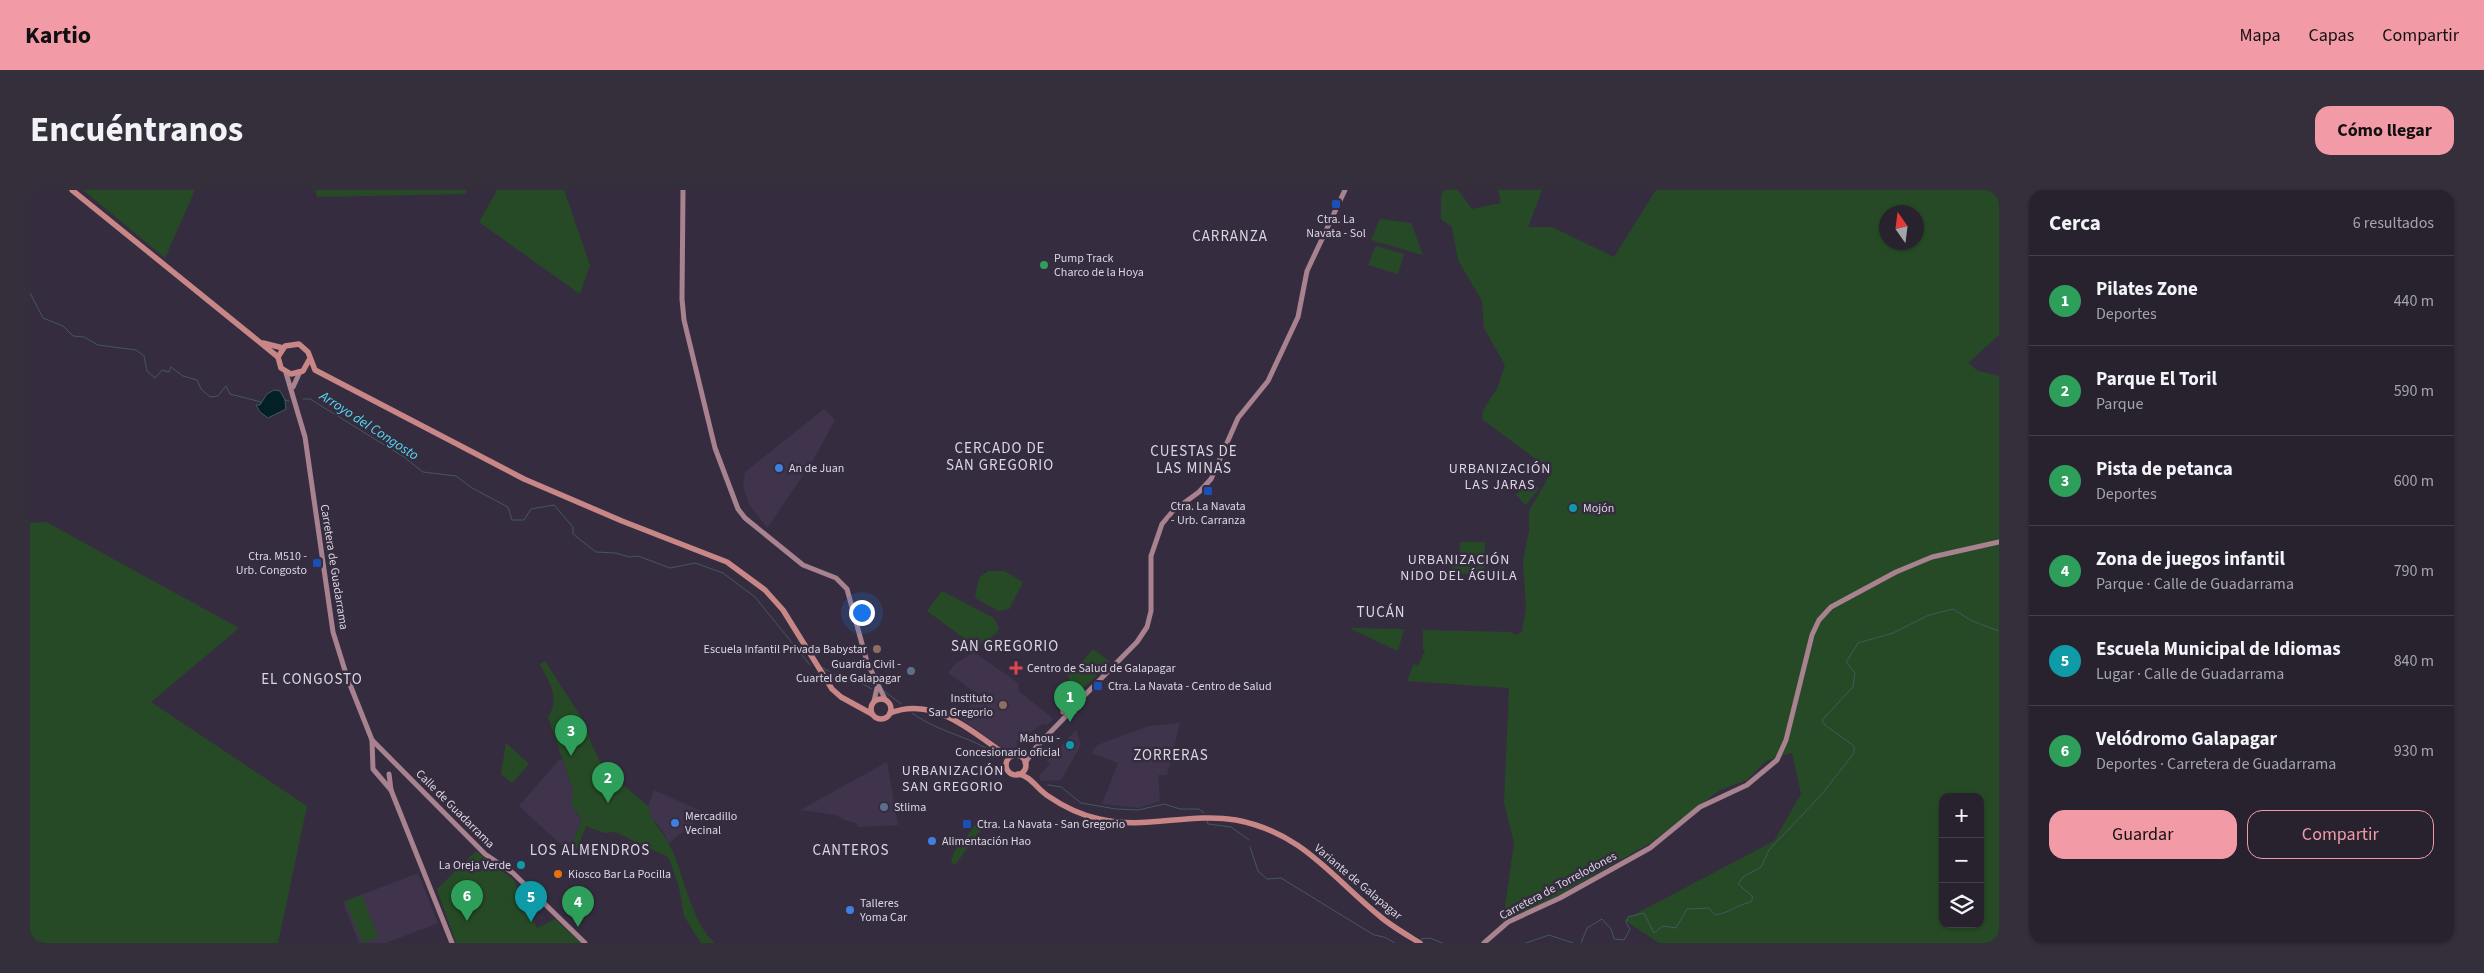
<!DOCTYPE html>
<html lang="es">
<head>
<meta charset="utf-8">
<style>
	:root { --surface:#28222f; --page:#342f3b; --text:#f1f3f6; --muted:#a5a4aa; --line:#443f4b; --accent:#f39aa7 }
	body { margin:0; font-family:"Source Sans 3",sans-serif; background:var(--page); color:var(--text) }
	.controls { position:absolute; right:15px; bottom:15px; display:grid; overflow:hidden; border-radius:10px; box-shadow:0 1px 4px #0004 }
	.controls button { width:45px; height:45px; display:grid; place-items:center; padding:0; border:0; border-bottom:1px solid var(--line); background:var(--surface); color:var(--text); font:25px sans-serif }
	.compass { position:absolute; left:1849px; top:15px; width:45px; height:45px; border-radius:50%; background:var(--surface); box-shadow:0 1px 4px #0004; rotate:346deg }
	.you { position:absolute; left:831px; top:422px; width:18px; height:18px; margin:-12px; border:4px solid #fff; border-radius:50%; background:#1a73e8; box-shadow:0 0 0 8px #1a73e833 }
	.badge { display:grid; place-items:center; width:32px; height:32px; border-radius:50%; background:var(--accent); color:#fff; font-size:16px; font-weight:700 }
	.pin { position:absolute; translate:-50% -41px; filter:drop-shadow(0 1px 2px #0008) }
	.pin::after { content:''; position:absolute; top:26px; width:18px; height:15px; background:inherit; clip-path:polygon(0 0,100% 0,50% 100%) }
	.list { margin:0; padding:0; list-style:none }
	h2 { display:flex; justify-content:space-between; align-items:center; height:65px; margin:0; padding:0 20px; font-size:21px }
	h2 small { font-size:16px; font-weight:400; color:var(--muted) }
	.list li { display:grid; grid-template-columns:32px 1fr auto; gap:15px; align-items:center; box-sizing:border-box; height:90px; padding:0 20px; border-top:1px solid var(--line) }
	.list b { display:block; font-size:19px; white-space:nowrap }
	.list p { margin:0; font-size:16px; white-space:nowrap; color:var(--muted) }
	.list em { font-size:16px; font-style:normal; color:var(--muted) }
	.actions { display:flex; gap:10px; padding:15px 20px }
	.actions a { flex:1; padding:11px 0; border:1px solid var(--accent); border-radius:15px; text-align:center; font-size:18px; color:var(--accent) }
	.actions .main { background:var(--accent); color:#111 }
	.icon { flex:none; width:28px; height:28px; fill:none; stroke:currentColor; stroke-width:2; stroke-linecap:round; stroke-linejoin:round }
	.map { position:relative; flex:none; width:1969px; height:753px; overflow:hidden; border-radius:15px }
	header { display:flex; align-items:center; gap:30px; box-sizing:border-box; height:70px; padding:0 25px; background:var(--accent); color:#111 }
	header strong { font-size:24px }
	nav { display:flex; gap:28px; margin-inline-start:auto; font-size:18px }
	.intro { display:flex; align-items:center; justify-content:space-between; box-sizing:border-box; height:120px; padding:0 30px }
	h1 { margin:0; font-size:35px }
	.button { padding:12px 22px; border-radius:15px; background:var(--accent); color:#111; font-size:18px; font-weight:700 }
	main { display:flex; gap:30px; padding:0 30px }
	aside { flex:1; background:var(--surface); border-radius:15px; box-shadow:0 1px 4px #0004 }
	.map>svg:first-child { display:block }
	.built { fill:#3f344c }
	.green { fill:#274a26; fill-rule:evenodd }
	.water { fill:#032026; stroke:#44575e }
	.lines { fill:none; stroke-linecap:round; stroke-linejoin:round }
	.stream { stroke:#44575e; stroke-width:1 }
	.secondary { stroke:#a8828e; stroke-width:5 }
	.primary { stroke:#c88687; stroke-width:5.5 }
	.transit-dot { fill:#1a4fb4; stroke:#352d3f; stroke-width:2 }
	.leisure-dot { fill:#2e9e5b; stroke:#352d3f; stroke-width:2 }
	.shop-dot { fill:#3f7fe0; stroke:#352d3f; stroke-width:2 }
	.culture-dot { fill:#0f9aa8; stroke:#352d3f; stroke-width:2 }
	.education-dot { fill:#8d6e63; stroke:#352d3f; stroke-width:2 }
	.health-dot { fill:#e0444e; stroke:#352d3f; stroke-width:2 }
	.service-dot { fill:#5c6f8a; stroke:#352d3f; stroke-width:2 }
	.food-dot { fill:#e8710a; stroke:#352d3f; stroke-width:2 }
	.labels { text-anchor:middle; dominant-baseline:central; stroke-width:5; stroke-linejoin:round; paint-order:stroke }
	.poi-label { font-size:12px; fill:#dbd6e2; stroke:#352d3f; text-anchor:start }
	.street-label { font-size:12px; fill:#dbd6e2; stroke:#352d3f }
	.water-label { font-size:14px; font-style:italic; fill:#54daf4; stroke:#352d3f }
	.neighbourhood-label { font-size:14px; letter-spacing:1px; fill:#dbd6e2; stroke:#352d3f }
	.quarter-label { font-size:15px; letter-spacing:1px; fill:#dbd6e2; stroke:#352d3f }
</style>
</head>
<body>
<header>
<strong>Kartio</strong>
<nav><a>Mapa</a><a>Capas</a><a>Compartir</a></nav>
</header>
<div class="intro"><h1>Encuéntranos</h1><a class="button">Cómo llegar</a></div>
<main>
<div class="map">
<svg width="1969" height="753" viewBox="0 0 1969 753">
	<rect width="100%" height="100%" fill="#352d3f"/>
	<g class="built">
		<path d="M794,219L805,230L781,274L737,338L718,313L713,295L715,282Z"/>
		<path d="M944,462L988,493L989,501L1023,529L1017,535L1013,534L986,552L988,562L976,561L930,528L948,505L918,483L925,474Z"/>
		<path d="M1150,533L1137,585H1128L1130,611L1109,618L1072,614L1088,573L1062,563L1067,555L1119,536Z"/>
		<path d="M1046,540L1051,555L1031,590L1011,591L1009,586L1020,574L1017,571Z"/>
		<path d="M532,569L543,600L547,625L552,630L540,659L537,660L489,616L529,570Z"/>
		<path d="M857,572L868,635L827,637V633L814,630L806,625L770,620Z"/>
		<path d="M624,600L671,621L672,626L639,653L633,641L619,624L618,616Z"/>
		<path d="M388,683L408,733L356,753H329L313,712Z"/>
	</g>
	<g class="green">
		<path d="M53,0H165L135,68Z"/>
		<path d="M285,0H437L436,4L287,7Z"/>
		<path d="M467,0H534L560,75L550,104L449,32Z"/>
		<path d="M1414,0H1428L1442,19L1471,13L1468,0H1512L1498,37H1522L1584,67L1626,0H1969V145L1938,173L1948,181L1969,186V753H1629L1594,730L1744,651L1771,604L1762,563L1736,571L1717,590L1690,600L1620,653L1526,707L1473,732L1484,652L1474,613L1479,498L1377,491L1384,474L1388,476L1395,460L1393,459V440L1481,442L1486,445L1492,442L1496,418L1493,371L1499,341V321L1522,281L1452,229L1453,220L1467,199L1475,175L1454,138L1452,111L1428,70L1422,37L1411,29V6ZM1856,22H1886V52H1856ZM1913,607H1950V734H1913Z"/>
		<path d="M1350,29L1381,33L1393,65L1341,50Z"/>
		<path d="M1346,56L1374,64L1368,84L1338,75Z"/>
		<path d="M1499,291L1509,298L1496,315L1486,305Z"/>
		<path d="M16,332L209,438L121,512L277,616L248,753H0V333Z"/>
		<path d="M1430,352H1455L1454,383L1422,384L1423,370L1430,369Z"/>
		<path d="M958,381H974L993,392L979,419L968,421L945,408L949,388Z"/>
		<path d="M912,401L964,428L969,439C964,447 951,456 942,454L897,421Z"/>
		<path d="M1321,439V438L1374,439L1368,461Z"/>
		<path d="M1063,459L1080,472L1048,503L1042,498L1036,479L1053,471Z"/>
		<path d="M515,471L555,533L561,553L570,572L579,583L618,616C620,630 634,643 640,656C654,684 661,733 685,753H671L654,726L649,697L639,668L636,666L585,642L574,643L556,636L547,659L541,656L552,630L542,616L543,600L518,527C531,509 519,491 510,474Z"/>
		<path d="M476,553L499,574L482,593L471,584Z"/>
		<path d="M947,633L953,637L925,675L921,672L924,662Z"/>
		<path d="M446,661L484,690L507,738L525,729L551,753H426L407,699Z"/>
		<path d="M332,705L348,747L333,753L315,711Z"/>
	</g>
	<path class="water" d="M244,200L250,201L255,210L256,219L238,228L230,222L226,215H230L237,204Z"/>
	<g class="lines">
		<g class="stream">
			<path d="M0,103L13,128L33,136L43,146L54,147L68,155L106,160L114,166L117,181L125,188L132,180L139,182L141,177L153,186L167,190L171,199L180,207L188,206L196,196L200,204L231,212"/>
			<path d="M273,209H280L374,267L393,282L426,286L442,298L478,317L482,330H494L501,319L524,315L543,337V344L566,362L586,363L599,367L608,366L640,378L665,373L693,383L725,407L780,475"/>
			<path d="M255,210L259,211"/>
			<path d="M791,477L818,492L831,493L842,499"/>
			<path d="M854,501L871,514"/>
			<path d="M882,523C909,543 941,546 967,565"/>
			<path d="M1018,595L1031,597L1051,613L1086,619L1108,620L1134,614L1150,619H1169L1174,623"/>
			<path d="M1177,631L1178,634L1201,637L1219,650"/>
			<path d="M1220,657L1228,681L1237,689L1251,688L1344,745L1354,747L1365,753"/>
			<path d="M1391,749L1400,748L1412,753"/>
			<path d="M1496,753L1519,745L1543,753"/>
			<path d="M1551,753L1557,738L1572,729L1581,739L1584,749L1594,750L1600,739L1596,733L1598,727L1614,723L1624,743L1633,736L1646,738L1657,719L1679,718L1685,725C1699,723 1707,715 1721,712L1723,707L1708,694L1713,687L1731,677L1739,660L1792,604L1824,563V556L1795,535L1792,530L1823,497L1825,483L1816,472L1828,453L1863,443L1899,425L1923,419L1942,431L1969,441"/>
		</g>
		<g class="secondary">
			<path d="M653,0L652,109L654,130L685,258L708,319L715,328L773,375L806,388L817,399L837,472L855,509"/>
			<path d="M256,183L275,247L303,442L317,487L342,550L343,579L361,600"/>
			<path d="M263,197L269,184"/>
			<path d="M844,511L847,498"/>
			<path d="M1033,520L1038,524L1044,522L1051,509L1107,452L1117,437L1121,421V366L1132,334L1143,321L1169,302L1181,289L1208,228L1238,191L1268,127L1277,81L1315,0"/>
			<path d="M1033,522V514L1037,510L1044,511L1047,516"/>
			<path d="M342,550L455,664L483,683L555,753"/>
			<path d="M989,566L1000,563"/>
			<path d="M995,573L1007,556L1038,524"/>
			<path d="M359,584L361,600L422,753"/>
			<path d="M1454,753L1478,732L1530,708L1620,658L1670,617L1717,595L1747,570L1756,550L1782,445L1789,430L1801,417L1866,382L1902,367L1969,352"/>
		</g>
		<g class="primary">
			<path d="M42,0L248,167"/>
			<path d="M233,153L253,158"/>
			<path d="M279,170L273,181L261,184L251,178L248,167L255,156L269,154L278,162L285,180L494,289L592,331L697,372L735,400L753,420L802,499L811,507L842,524"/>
			<circle cx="851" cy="519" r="10"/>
			<path d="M860,523C903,506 940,540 973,563L982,566"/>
			<circle cx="986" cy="575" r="10"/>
			<path d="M988,584C1001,586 1007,599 1018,606C1034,617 1051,625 1069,629C1114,640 1160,622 1206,630C1274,643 1302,688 1352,728C1363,737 1377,745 1390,753"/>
		</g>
	</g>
	<g class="transit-dot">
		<rect x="1301" y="9" width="10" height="10" rx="2.5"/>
		<rect x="1173" y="296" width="10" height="10" rx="2.5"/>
		<rect x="282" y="368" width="10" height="10" rx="2.5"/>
		<rect x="1063" y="491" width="10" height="10" rx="2.5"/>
		<rect x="932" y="629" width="10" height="10" rx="2.5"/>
	</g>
	<circle class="leisure-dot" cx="1014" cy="75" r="5"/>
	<g class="shop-dot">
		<circle cx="749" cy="278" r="5"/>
		<circle cx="645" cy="633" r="5"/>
		<circle cx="902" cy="651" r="5"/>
		<circle cx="820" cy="720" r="5"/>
	</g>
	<g class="culture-dot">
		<circle cx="1543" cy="318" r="5"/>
		<circle cx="1040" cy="555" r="5"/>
		<circle cx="491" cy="675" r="5"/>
	</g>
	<g class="education-dot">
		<circle cx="847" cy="459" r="5"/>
		<circle cx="973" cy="515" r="5"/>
	</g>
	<path class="health-dot" d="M983.5 470.5h5v5h5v5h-5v5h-5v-5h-5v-5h5z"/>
	<g class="service-dot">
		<circle cx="881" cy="481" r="5"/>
		<circle cx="854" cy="617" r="5"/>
	</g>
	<circle class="food-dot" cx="528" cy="684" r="5"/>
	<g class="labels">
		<g class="poi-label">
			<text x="1306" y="29" text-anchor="middle">Ctra. La<tspan x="1306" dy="14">Navata - Sol</tspan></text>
			<text x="1024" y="68">Pump Track<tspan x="1024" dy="14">Charco de la Hoya</tspan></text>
			<text x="759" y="278">An de Juan</text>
			<text x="1178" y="316" text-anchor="middle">Ctra. La Navata<tspan x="1178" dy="14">- Urb. Carranza</tspan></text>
			<text x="1553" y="318">Mojón</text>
			<text x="277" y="366" text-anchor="end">Ctra. M510 -<tspan x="277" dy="14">Urb. Congosto</tspan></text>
			<text x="837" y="459" text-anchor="end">Escuela Infantil Privada Babystar</text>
			<text x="871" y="474" text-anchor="end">Guardia Civil -<tspan x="871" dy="14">Cuartel de Galapagar</tspan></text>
			<text x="997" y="478">Centro de Salud de Galapagar</text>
			<text x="1078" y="496">Ctra. La Navata - Centro de Salud</text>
			<text x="963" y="508" text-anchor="end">Instituto<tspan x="963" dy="14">San Gregorio</tspan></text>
			<text x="1030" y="548" text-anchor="end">Mahou -<tspan x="1030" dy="14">Concesionario oficial</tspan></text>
			<text x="864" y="617">Stlima</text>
			<text x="655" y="626">Mercadillo<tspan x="655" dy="14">Vecinal</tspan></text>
			<text x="947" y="634">Ctra. La Navata - San Gregorio</text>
			<text x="912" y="651">Alimentación Hao</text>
			<text x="481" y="675" text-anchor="end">La Oreja Verde</text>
			<text x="538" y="684">Kiosco Bar La Pocilla</text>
			<text x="830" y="713">Talleres<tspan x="830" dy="14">Yoma Car</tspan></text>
		</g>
		<g class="street-label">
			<text transform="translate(304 377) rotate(81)">Carretera de Guadarrama</text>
			<text transform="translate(425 619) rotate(45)">Calle de Guadarrama</text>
			<text transform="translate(1328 692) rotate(40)">Variante de Galapagar</text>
			<text transform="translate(1528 696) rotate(-28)">Carretera de Torrelodones</text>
		</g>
		<g class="water-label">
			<text transform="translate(339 236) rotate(33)">Arroyo del Congosto</text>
		</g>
		<g class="neighbourhood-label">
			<text x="1470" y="279">URBANIZACIÓN<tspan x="1470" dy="16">LAS JARAS</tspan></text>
			<text x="1429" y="370">URBANIZACIÓN<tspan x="1429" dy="16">NIDO DEL ÁGUILA</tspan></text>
			<text x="923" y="581">URBANIZACIÓN<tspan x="923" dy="16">SAN GREGORIO</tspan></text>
		</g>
		<g class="quarter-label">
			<text x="1200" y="46">CARRANZA</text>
			<text x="970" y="258">CERCADO DE<tspan x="970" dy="17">SAN GREGORIO</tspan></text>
			<text x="1164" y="261">CUESTAS DE<tspan x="1164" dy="17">LAS MINAS</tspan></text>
			<text x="1351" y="422">TUCÁN</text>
			<text x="975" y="456">SAN GREGORIO</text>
			<text x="282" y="489">EL CONGOSTO</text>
			<text x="1141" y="565">ZORRERAS</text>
			<text x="560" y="660">LOS ALMENDROS</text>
			<text x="821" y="660">CANTEROS</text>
		</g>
	</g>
</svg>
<div class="controls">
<button>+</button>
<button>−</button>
<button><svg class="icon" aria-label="layers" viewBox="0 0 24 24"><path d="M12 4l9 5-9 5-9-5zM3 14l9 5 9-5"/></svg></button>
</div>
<svg class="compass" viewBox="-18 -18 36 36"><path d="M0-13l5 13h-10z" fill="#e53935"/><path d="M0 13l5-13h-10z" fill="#a5a4aa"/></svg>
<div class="you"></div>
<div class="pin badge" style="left:1040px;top:532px;background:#2e9e5b">1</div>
<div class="pin badge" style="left:578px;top:613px;background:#2e9e5b">2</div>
<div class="pin badge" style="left:541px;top:566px;background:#2e9e5b">3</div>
<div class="pin badge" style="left:548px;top:737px;background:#2e9e5b">4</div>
<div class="pin badge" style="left:501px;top:732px;background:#0f9aa8">5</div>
<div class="pin badge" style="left:437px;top:731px;background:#2e9e5b">6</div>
</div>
<aside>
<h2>Cerca<small>6 resultados</small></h2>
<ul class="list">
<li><span class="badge" style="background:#2e9e5b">1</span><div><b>Pilates Zone</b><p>Deportes</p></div><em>440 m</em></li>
<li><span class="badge" style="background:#2e9e5b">2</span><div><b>Parque El Toril</b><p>Parque</p></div><em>590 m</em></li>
<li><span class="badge" style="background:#2e9e5b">3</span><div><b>Pista de petanca</b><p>Deportes</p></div><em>600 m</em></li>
<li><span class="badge" style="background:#2e9e5b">4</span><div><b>Zona de juegos infantil</b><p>Parque · Calle de Guadarrama</p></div><em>790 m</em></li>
<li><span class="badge" style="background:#0f9aa8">5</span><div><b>Escuela Municipal de Idiomas</b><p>Lugar · Calle de Guadarrama</p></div><em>840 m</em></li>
<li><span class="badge" style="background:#2e9e5b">6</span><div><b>Velódromo Galapagar</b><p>Deportes · Carretera de Guadarrama</p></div><em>930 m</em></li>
</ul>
<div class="actions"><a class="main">Guardar</a><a>Compartir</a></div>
</aside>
</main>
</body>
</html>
